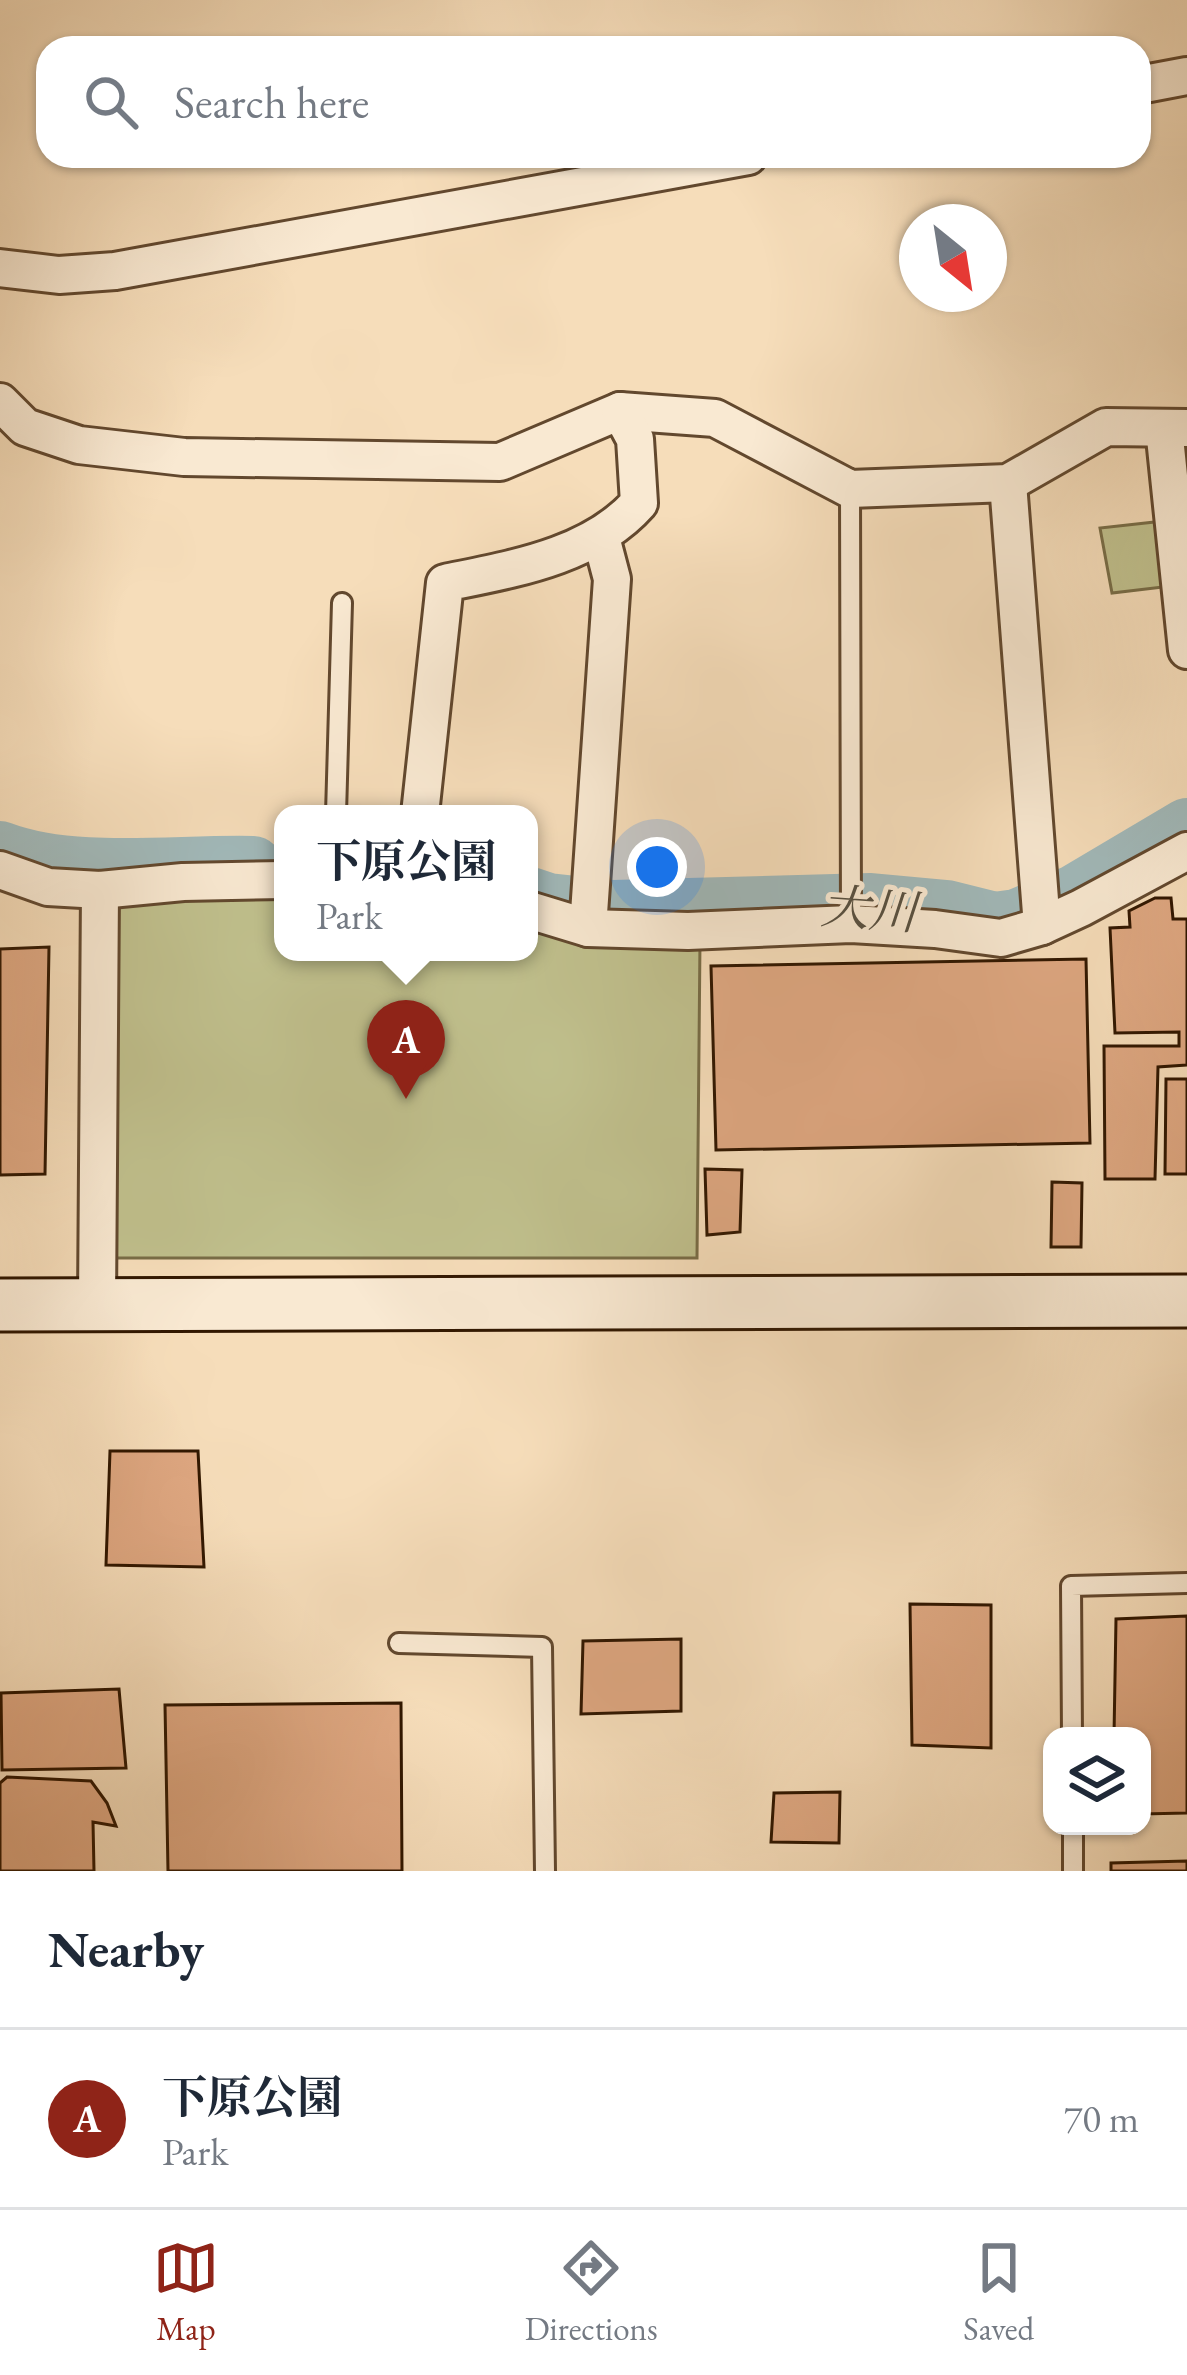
<!DOCTYPE html>
<html lang="en">
<head>
<meta charset="utf-8">
<style>
	:root { --surface:#fff; --page:#f2f2f3; --text:#1f2937; --muted:#747a83; --line:#e0e1e3; --accent:#8f2418 }
	body { margin:0; font-family:"EB Garamond","Noto Serif JP",serif; background:var(--page); color:var(--text) }
	.controls { position:absolute; right:36px; bottom:36px; display:grid; overflow:hidden; border-radius:24px; box-shadow:0 3px 9px #0004 }
	.controls button { width:108px; height:108px; display:grid; place-items:center; padding:0; border:0; border-bottom:3px solid var(--line); background:var(--surface); color:var(--text); font:60px sans-serif }
	.compass { position:absolute; left:899px; top:204px; width:108px; height:108px; border-radius:50%; background:var(--surface); box-shadow:0 3px 9px #0004; rotate:150deg }
	.you { position:absolute; left:657px; top:867px; width:42px; height:42px; margin:-30px; border:9px solid #fff; border-radius:50%; background:#1a73e8; box-shadow:0 0 0 18px #1a73e833 }
	.badge { display:grid; place-items:center; width:78px; height:78px; border-radius:50%; background:var(--accent); color:#fff; font-size:39px; font-weight:700 }
	.pin { position:absolute; translate:-50% -99px; filter:drop-shadow(0 3px 6px #0008) }
	.pin::after { content:''; position:absolute; top:63px; width:42px; height:36px; background:inherit; clip-path:polygon(0 0,100% 0,50% 100%) }
	.popup { position:absolute; left:274px; top:805px; width:264px; height:156px; box-sizing:border-box; display:grid; place-content:center; border-radius:24px; background:var(--surface); filter:drop-shadow(0 3px 9px #0005); font-size:39px; white-space:nowrap; color:var(--muted) }
	.popup b { font-size:45px; color:var(--text) }
	.popup::after { content:''; position:absolute; left:50%; top:100%; margin-left:-24px; border:24px solid transparent; border-top-color:var(--surface) }
	.list { margin:0; padding:0; list-style:none }
	h2 { display:flex; justify-content:space-between; align-items:center; height:156px; margin:0; padding:0 48px; font-size:51px }
	h2 small { font-size:39px; font-weight:400; color:var(--muted) }
	.list li { display:grid; grid-template-columns:78px 1fr auto; gap:36px; align-items:center; box-sizing:border-box; height:180px; padding:0 48px; border-top:3px solid var(--line) }
	.list b { display:block; font-size:45px; white-space:nowrap }
	.list p { margin:0; font-size:39px; white-space:nowrap; color:var(--muted) }
	.list em { font-size:39px; font-style:normal; color:var(--muted) }
	.icon { flex:none; width:66px; height:66px; fill:none; stroke:currentColor; stroke-width:2; stroke-linecap:round; stroke-linejoin:round }
	.map { position:relative; flex:none; width:1187px; height:1871px; overflow:hidden }
	.search { position:absolute; background:var(--surface); box-shadow:0 3px 9px #0004; left:36px; right:36px; top:36px; height:132px; display:flex; align-items:center; gap:30px; box-sizing:border-box; padding:0 42px; border-radius:36px; color:var(--muted); font-size:45px }
	.sheet { height:336px; background:var(--surface) }
	nav { display:flex; justify-content:space-around; align-items:center; box-sizing:border-box; height:168px; border-top:3px solid var(--line); background:var(--surface); font-size:33px; color:var(--muted) }
	nav a { display:grid; justify-items:center; gap:6px }
	nav .on { color:var(--accent) }
	.map>svg:first-child { display:block }
	.green { fill:#c0c08d; stroke:#786c46; stroke-width:3 }
	.lines { fill:none; stroke-linecap:round; stroke-linejoin:round }
	.river { stroke:#a1b9ba; stroke-width:60 }
	.building { fill:#dea781; stroke:#311700; stroke-width:3 }
	.lane-casing { stroke:#62482e; stroke-width:24 }
	.street-casing { stroke:#62482e; stroke-width:42 }
	.secondary-casing { stroke:#311700; stroke-width:57 }
	.lane { stroke:#f9e9d2; stroke-width:18 }
	.street { stroke:#f9e9d2; stroke-width:36 }
	.secondary { stroke:#f9e9d2; stroke-width:51 }
	.labels { text-anchor:middle; dominant-baseline:central; stroke-width:10; stroke-linejoin:round; paint-order:stroke }
	.water-label { font-size:48px; font-style:italic; fill:#585041; stroke:#f9e9d2 }
</style>
</head>
<body>
<div class="map">
<svg width="1187" height="1871" viewBox="0 0 1187 1871">
	<rect width="100%" height="100%" fill="#f6ddba"/>
	<filter id="stains"><feTurbulence type="fractalNoise" baseFrequency=".00167" numOctaves="4"/><feColorMatrix values="0 0 0 0 .2 0 0 0 0 .09 0 0 0 0 .02 0 0 0 .5 -.17"/></filter>
	<radialGradient id="worn" r=".72"><stop offset=".6" stop-color="#630" stop-opacity="0"/><stop offset="1" stop-color="#630" stop-opacity=".3"/></radialGradient>
	<g class="green">
		<path d="M1173,520L1180,585L1112,593L1100,528Z"/>
		<path d="M283,894V952H529V929L566,939L700,941L697,1258H111L115,903Z"/>
	</g>
	<g class="lines">
		<g class="river">
			<path d="M0,851C74,879 174,864 253,866"/>
			<path d="M530,897L548,903L613,910L871,903L947,910L995,922L1017,919L1074,895L1187,828"/>
		</g>
	</g>
	<g class="building">
		<path d="M1155,898H1171L1173,919H1187V1065L1158,1067L1155,1179H1105L1104,1046H1179V1032L1115,1033L1110,928L1130,927L1129,911Z"/>
		<path d="M49,947L45,1174L0,1175V949Z"/>
		<path d="M1086,959L1090,1143L716,1150L711,966Z"/>
		<path d="M1166,1079H1187V1174H1165Z"/>
		<path d="M705,1169L742,1170L740,1232L707,1235Z"/>
		<path d="M1052,1182L1082,1183L1081,1247H1051Z"/>
		<path d="M110,1451H198L204,1567L106,1565Z"/>
		<path d="M910,1604L991,1605V1748L912,1745Z"/>
		<path d="M1187,1616V1813L1142,1814V1736H1114L1116,1619Z"/>
		<path d="M681,1639V1711L581,1714L583,1641Z"/>
		<path d="M119,1689L126,1768L2,1770L1,1693Z"/>
		<path d="M401,1703L402,1871H168L165,1705Z"/>
		<path d="M7,1777L91,1781L107,1803L116,1826L93,1822L94,1871H0V1783Z"/>
		<path d="M840,1792L839,1843L771,1842L774,1793Z"/>
		<path d="M1187,1861V1871H1111V1863Z"/>
	</g>
	<g class="lines">
		<g class="lane-casing">
			<g id="lane">
				<path d="M850,489L851,924"/>
				<path d="M336,814L342,603"/>
				<path d="M399,1643L542,1647L545,1871"/>
				<path d="M1072,1736L1071,1586L1187,1583"/>
				<path d="M1073,1826V1871"/>
			</g>
		</g>
		<g class="street-casing">
			<g id="street">
				<path d="M1139,85L1187,76"/>
				<path d="M0,268L59,275L115,271L748,156"/>
				<path d="M0,402L25,427L79,445L184,457L500,462L620,411L715,418L850,489L1008,483L1106,427L1187,428"/>
				<path d="M1164,428L1187,650"/>
				<path d="M1008,483L1042,926"/>
				<path d="M420,814L445,583C512,569 591,557 639,503L635,439L620,411"/>
				<path d="M0,870L48,887L100,890L183,882L283,880"/>
				<path d="M529,910L588,928L688,931L851,924L935,929L1001,938L1042,926L1081,908L1187,851"/>
				<path d="M588,928L612,579L601,537"/>
				<path d="M97,1304L100,890"/>
			</g>
		</g>
		<g class="secondary-casing">
			<path id="secondary" d="M0,1305L1187,1301"/>
		</g>
		<use href="#lane" class="lane"/>
		<use href="#street" class="street"/>
		<use href="#secondary" class="secondary"/>
	</g>
	<g class="labels">
		<g class="water-label">
			<text transform="translate(869 909) rotate(4)">大川</text>
		</g>
	</g>
	<rect width="100%" height="100%" filter="url(#stains)"/>
	<rect width="100%" height="100%" fill="url(#worn)"/>
</svg>
<div class="controls">
<button><svg class="icon" aria-label="layers" viewBox="0 0 24 24"><path d="M12 4l9 5-9 5-9-5zM3 14l9 5 9-5"/></svg></button>
</div>
<svg class="compass" viewBox="-18 -18 36 36"><path d="M0-13l5 13h-10z" fill="#e53935"/><path d="M0 13l5-13h-10z" fill="#747a83"/></svg>
<div class="you"></div>
<div class="pin badge" style="left:406px;top:1099px">A</div>
<div class="popup"><b>下原公園</b>Park</div>
<div class="search"><svg class="icon" aria-label="search" viewBox="0 0 24 24"><circle cx="10" cy="10" r="6"/><path d="M15 15l6 6"/></svg>Search here</div>
</div>
<section class="sheet">
<h2>Nearby<small></small></h2>
<ul class="list">
<li><span class="badge">A</span><div><b>下原公園</b><p>Park</p></div><em>70 m</em></li>
</ul>
</section>
<nav>
<a class="on"><svg class="icon" aria-label="map" viewBox="0 0 24 24"><path d="M3 6l6-2 6 2 6-2v14l-6 2-6-2-6 2zM9 4v14M15 6v14"/></svg>Map</a>
<a><svg class="icon" aria-label="directions" viewBox="0 0 24 24"><path d="M12 3l9 9-9 9-9-9zM9 14v-3h6M13 9l2 2-2 2"/></svg>Directions</a>
<a><svg class="icon" aria-label="saved" viewBox="0 0 24 24"><path d="M7 4h10v16l-5-4-5 4z"/></svg>Saved</a>
</nav>
</body>
</html>
